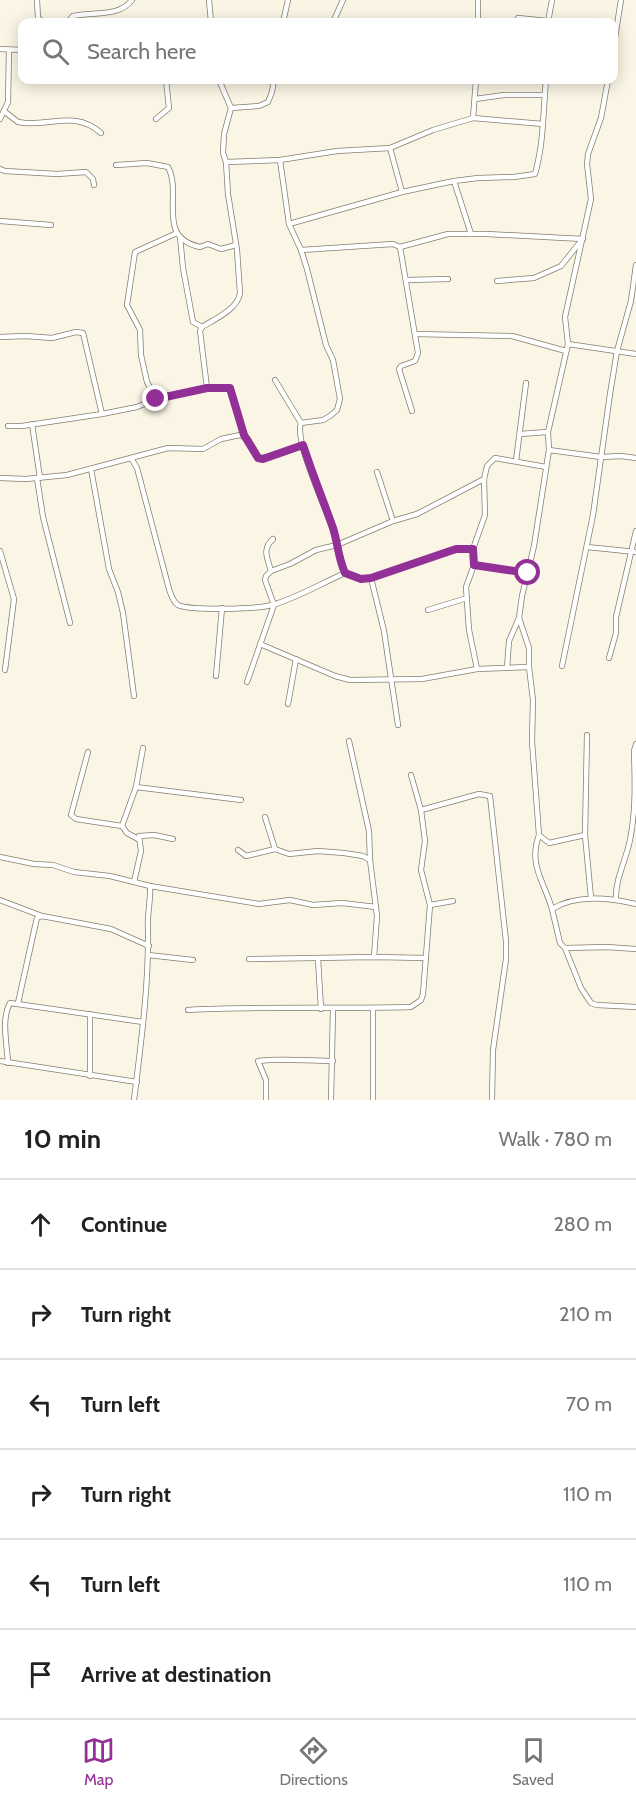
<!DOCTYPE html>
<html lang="en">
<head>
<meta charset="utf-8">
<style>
	:root { --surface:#fff; --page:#f2f2f2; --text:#222; --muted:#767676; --line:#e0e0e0; --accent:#923097 }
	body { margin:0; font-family:Cabin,sans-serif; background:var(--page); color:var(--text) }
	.stop { position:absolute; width:18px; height:18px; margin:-14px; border:4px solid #923097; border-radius:50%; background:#fff }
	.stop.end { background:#923097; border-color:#fff; box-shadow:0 2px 6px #0008 }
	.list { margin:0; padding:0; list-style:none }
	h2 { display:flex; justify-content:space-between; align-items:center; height:78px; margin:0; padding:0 24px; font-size:26px }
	h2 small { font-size:20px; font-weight:400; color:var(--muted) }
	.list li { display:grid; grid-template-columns:39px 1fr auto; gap:18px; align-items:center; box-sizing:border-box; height:90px; padding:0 24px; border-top:2px solid var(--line) }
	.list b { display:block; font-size:22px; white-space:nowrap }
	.list em { font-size:20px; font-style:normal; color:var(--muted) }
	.icon { flex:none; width:33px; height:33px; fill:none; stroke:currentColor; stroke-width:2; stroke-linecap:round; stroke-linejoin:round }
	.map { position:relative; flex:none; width:636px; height:1100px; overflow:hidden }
	.search { position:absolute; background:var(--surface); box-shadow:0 3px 15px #0003; left:18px; right:18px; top:18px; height:66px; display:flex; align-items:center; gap:15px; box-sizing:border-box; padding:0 21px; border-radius:12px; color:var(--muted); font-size:22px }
	.sheet { height:618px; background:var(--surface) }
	nav { display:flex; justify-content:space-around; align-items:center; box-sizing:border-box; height:84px; border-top:2px solid var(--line); background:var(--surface); font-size:16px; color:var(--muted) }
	nav a { display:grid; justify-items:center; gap:3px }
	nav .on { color:var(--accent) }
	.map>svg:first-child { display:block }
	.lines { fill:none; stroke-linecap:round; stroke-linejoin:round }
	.minor-casing { stroke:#837e6f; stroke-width:6 }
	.minor { stroke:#fff; stroke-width:4.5 }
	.route { stroke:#923097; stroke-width:8 }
</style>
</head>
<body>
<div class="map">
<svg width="636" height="1100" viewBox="0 0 636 1100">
	<rect width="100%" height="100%" fill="#faf5e4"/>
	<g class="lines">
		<g class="minor-casing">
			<g id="minor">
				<path d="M37,0L38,18L42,21H68"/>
				<path d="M209,0L211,22"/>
				<path d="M478,0V22"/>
				<path d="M68,22L73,16C93,11 118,18 132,0"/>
				<path d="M283,22L288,0"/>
				<path d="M333,22L343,0"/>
				<path d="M515,22L518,18L548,21"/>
				<path d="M548,22L552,0"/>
				<path d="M614,44L621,0"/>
				<path d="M0,49L22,50"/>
				<path d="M475,99L504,95H544"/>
				<path d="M231,108L259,106L268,102L272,92L274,80"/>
				<path d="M5,112L18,122L25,123C54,125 76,111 101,133"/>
				<path d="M473,118L476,80"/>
				<path d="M0,119L8,102L9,50"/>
				<path d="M156,119L169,108L166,80"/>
				<path d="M390,148L402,192"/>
				<path d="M280,160L289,224L301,250L307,269L326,345L333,360L340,399L337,410L330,416L323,420L301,423C294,441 326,508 333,529C338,544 338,557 345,573L361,579L371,578L456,549H473"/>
				<path d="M226,162L280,160L337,151L390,148L433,130L473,118L543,124"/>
				<path d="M116,165L147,163L168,167C183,195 155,237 200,247L208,244L221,249L236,245"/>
				<path d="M0,169L5,171L57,174L86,172L93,179L94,185"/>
				<path d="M454,181L471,234"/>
				<path d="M0,221L51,225"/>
				<path d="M289,224L402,192L454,181L478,178L514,177L535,174C544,142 543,112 546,80"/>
				<path d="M180,237L183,268L193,322L202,327"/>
				<path d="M400,247L418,353L415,361L401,366L399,369L412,411"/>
				<path d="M301,250L393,244L400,247L448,234H487L583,239"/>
				<path d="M407,280L448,279"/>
				<path d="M497,281L534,278L561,266L581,241"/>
				<path d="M415,334L512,336L566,351"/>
				<path d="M0,337L26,336L52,338L76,332L83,333L102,414"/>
				<path d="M568,344L636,354"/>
				<path d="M275,380L301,423"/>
				<path d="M207,388L200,331L202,327C215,319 238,309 240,293L237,250L228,194L226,162L223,153L224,134L231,108L219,80"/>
				<path d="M156,399L147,382L141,355L140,330L127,305L135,252L177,233"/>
				<path d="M32,424L40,478"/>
				<path d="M8,426H22L102,414L137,407L156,399L207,388H229L244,435"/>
				<path d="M520,434L548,432"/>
				<path d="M549,450L601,457L621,456L636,458"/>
				<path d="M131,458L137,468L169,589C171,595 173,602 178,605C190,611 258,609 272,605C297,598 320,584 345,573"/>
				<path d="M516,461L526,383"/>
				<path d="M91,469L109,569L118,592L123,613L134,696"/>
				<path d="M377,472L393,521"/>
				<path d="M0,478L26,479L67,475L168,448L203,449L221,439L240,435L248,439L260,459L303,445"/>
				<path d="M37,478L43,517L70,623"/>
				<path d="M587,547L636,552"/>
				<path d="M0,551L14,599L5,670"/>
				<path d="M474,565L528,573"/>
				<path d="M271,571C267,557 262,549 273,539"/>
				<path d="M371,578L384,631L398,725"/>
				<path d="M428,610L467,598"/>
				<path d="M519,618L529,648V667"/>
				<path d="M260,644L335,676L350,680L422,679L477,669L529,667L533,700L532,741L539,835L549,843L585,835"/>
				<path d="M609,658L616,633V617L636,531"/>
				<path d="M562,666L593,515L610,394L617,351L631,301L636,265"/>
				<path d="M507,668L509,641L519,618L522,596L534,546L549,450L548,432L568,344L565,317L591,199L587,164L588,154L601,118L608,80"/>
				<path d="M477,669L469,630L466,587L474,565L473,549L485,515L484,479L487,466L495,458L546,467"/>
				<path d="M216,676L222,608"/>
				<path d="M247,682L274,605L265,580L266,576L271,571L290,564L316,550L337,545L393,521L417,514L484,479"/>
				<path d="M288,704L296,659"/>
				<path d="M587,735L585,835L591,898"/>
				<path d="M349,741L369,831L370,860"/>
				<path d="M88,752L71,815L76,819L122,826"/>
				<path d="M136,787L143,748"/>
				<path d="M421,810L479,794L490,796L506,941V959L493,1050L492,1100"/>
				<path d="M265,817L275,849"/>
				<path d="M539,835C528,865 544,881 552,909"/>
				<path d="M138,839L127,833L122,826L136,787L241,800"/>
				<path d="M238,850L246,856L275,849L289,854L318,851L344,853L363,856L370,860L377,916L374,957"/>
				<path d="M0,857L34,864L53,865L74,872L110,876L150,886L259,904L290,900L313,905L342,903L376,907"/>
				<path d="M134,882L141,851L139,836L154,835L173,839"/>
				<path d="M616,899C615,880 626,860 630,840C636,810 635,781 634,751L636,744"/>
				<path d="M0,900L42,916"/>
				<path d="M636,904C609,898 577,894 552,909L560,943L565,948L581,988L591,1003L597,1005L636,1007"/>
				<path d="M430,905L453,901"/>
				<path d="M565,948L607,947L636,949"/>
				<path d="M148,955L193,960"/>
				<path d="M249,959L374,957L426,958"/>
				<path d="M318,959L321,1009"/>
				<path d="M18,1003L36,922L37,918L42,916L111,929L149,946"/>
				<path d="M188,1010C262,1006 336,1009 411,1007L421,1000L423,994L430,905L421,870L425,841L421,810L411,775"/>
				<path d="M0,1061L137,1082"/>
				<path d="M8,1063C7,1044 1,1019 10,1003L143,1022"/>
				<path d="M90,1076V1014"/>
				<path d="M134,1100C141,1043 149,985 148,928C147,914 151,900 150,886"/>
				<path d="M266,1100V1080L258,1061C282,1058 308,1061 333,1061"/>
				<path d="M331,1100L333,1009"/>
				<path d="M373,1100V1008"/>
			</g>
		</g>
		<use href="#minor" class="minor"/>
	</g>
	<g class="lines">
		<path class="route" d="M156,399L207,388H230L244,435L258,458L263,459L303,445C312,473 323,500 333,528C338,544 338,557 345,573L361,579L371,578L456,549H473L474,565L528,573"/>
	</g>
</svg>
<div class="stop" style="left:528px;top:573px"></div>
<div class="stop end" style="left:156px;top:399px"></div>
<div class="search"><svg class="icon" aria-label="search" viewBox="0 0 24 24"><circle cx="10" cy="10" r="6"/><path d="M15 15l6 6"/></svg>Search here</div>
</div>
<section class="sheet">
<h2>10 min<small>Walk · 780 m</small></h2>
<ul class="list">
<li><svg class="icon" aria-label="ahead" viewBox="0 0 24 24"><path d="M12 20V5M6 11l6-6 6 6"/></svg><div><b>Continue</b></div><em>280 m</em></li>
<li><svg class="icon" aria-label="right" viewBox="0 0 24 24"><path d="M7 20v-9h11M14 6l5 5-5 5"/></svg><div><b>Turn right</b></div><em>210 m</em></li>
<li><svg class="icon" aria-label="left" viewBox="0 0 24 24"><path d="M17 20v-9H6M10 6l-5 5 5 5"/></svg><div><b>Turn left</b></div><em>70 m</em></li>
<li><svg class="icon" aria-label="right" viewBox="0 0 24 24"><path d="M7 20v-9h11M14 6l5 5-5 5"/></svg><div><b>Turn right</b></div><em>110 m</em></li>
<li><svg class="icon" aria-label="left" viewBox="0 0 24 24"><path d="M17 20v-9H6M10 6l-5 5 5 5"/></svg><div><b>Turn left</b></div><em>110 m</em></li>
<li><svg class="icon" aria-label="arrive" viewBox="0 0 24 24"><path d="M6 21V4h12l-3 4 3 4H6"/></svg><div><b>Arrive at destination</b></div></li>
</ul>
</section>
<nav>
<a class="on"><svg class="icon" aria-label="map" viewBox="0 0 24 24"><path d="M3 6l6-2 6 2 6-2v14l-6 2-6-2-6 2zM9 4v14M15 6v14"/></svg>Map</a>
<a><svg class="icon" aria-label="directions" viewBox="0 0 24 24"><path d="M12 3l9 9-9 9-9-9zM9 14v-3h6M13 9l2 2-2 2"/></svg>Directions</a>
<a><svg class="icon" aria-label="saved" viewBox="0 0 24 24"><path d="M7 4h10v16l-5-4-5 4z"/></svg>Saved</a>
</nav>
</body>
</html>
